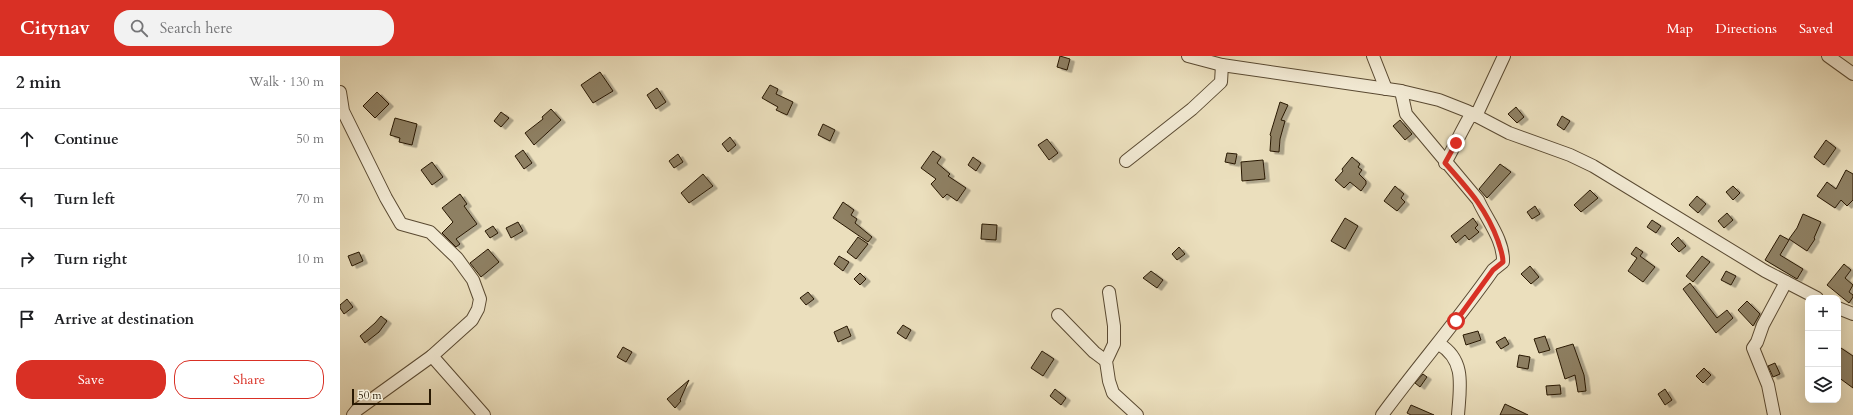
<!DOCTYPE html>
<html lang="en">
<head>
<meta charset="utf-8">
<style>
	:root { --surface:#fff; --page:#f2f2f2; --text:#202124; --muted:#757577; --line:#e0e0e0; --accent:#d93025 }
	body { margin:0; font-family:Cardo,serif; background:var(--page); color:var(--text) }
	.controls { position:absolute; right:12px; bottom:12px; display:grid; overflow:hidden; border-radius:8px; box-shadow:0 4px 16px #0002 }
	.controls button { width:36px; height:36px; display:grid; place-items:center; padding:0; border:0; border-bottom:1px solid var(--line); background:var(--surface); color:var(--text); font:20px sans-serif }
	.scale { position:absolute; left:12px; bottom:10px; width:79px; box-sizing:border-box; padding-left:4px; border:2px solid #291903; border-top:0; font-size:11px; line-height:14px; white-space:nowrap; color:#291903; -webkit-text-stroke:3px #f2ead4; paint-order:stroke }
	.stop { position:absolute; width:12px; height:12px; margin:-9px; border:3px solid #d93025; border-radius:50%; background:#fff }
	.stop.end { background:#d93025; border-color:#fff; box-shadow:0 1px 4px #0008 }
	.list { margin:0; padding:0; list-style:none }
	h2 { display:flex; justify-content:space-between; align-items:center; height:52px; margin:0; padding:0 16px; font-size:17px }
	h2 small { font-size:13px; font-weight:400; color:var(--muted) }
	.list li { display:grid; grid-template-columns:26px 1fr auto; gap:12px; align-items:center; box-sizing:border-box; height:60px; padding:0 16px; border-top:1px solid var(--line) }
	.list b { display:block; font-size:15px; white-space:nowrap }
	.list em { font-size:13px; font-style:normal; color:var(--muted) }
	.actions { display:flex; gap:8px; padding:12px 16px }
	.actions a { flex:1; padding:9px 0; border:1px solid var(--accent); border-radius:16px; text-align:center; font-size:14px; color:var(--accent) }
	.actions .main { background:var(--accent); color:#fff }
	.icon { flex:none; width:22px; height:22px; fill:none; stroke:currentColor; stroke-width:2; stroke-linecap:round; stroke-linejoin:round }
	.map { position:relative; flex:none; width:1513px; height:359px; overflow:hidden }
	header { display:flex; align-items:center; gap:24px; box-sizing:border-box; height:56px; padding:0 20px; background:var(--accent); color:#fff }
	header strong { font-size:19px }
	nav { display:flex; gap:22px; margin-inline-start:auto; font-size:14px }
	.search { width:280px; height:36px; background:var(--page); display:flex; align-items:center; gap:10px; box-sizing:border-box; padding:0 14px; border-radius:16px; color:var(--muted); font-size:15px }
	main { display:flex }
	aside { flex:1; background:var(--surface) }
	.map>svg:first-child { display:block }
	.building { fill:#8e8064; stroke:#291903; filter:url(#shadow) }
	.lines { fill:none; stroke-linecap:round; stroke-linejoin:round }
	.minor-casing { stroke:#5a4a32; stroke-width:14 }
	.minor { stroke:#f2ead4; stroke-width:12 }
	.route { stroke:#d93025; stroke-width:5 }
</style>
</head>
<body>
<header>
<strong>Citynav</strong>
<div class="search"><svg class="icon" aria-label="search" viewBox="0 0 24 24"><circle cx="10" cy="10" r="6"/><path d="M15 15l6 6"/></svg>Search here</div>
<nav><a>Map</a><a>Directions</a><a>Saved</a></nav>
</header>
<main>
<aside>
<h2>2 min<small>Walk · 130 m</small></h2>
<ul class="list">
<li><svg class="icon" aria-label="ahead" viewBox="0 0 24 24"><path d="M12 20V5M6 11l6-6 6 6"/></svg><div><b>Continue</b></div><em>50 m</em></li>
<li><svg class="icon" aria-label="left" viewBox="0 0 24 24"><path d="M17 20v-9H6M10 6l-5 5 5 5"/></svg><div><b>Turn left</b></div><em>70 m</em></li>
<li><svg class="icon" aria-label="right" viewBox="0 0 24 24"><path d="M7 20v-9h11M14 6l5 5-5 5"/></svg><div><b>Turn right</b></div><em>10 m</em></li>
<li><svg class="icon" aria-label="arrive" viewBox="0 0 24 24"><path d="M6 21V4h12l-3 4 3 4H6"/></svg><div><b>Arrive at destination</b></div></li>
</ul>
<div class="actions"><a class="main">Save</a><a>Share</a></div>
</aside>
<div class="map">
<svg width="1513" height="359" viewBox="0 0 1513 359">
	<defs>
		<filter id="shadow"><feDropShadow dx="4.5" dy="2.5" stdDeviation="0" flood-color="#0004"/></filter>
	</defs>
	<rect width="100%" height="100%" fill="#ebdfbd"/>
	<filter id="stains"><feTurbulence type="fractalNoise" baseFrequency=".005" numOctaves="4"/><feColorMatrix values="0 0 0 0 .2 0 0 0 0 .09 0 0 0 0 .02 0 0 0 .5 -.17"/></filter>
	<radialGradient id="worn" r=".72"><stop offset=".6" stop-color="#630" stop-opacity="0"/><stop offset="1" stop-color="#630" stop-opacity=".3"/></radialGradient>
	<g class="building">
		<path d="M720,0L730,3L727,14L717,11Z"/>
		<path d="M260,16L273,35L253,47L241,29Z"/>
		<path d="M430,29L438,33L436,38L453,46L447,59L436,54L438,51L422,42Z"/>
		<path d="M317,32L326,46L316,53L307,39Z"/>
		<path d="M37,36L49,48L35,62L23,50Z"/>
		<path d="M940,46L948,49L941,64L945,65L940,83L939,96L930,95L931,80L930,79Z"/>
		<path d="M1176,51L1184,61L1177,67L1168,58Z"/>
		<path d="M211,53L221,64L194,89L185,77L203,63L202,61Z"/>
		<path d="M161,56L169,62L161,71L154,65Z"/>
		<path d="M1222,60L1230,65L1224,74L1217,69Z"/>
		<path d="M55,62L77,68L72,89L59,86L60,82L50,79Z"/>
		<path d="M1060,64L1072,78L1065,84L1053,70Z"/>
		<path d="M483,68L495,74L490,85L478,79Z"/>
		<path d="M390,81L396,89L388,96L382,88Z"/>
		<path d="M707,83L718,97L709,104L698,89Z"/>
		<path d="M1486,84L1496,92L1484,109L1474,101Z"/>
		<path d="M183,94L192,107L184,113L175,100Z"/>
		<path d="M593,95L601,101L597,107L610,118L608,120L626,132L617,145L607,138L603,142L591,128L596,123L581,112Z"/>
		<path d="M887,97L897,98L895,108L885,106Z"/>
		<path d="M338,98L343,106L334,112L329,105Z"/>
		<path d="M633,101L641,107L636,115L628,109Z"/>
		<path d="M1012,101L1020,108L1018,111L1022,114L1019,118L1026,125V128L1021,135L1010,126L1004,132L995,124L1003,115L1002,113Z"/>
		<path d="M923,104L925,123L902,125L901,106Z"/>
		<path d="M92,106L103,121L92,129L81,114Z"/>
		<path d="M1160,108L1171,116L1147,142L1139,133Z"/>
		<path d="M1506,114L1513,118V144L1507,150L1501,144L1495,152L1477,140L1487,126L1496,133Z"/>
		<path d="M363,118L373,130L349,147L341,137Z"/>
		<path d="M1055,130L1064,138L1061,142L1065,146L1057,155L1044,145Z"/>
		<path d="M1393,130L1400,137L1393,144L1386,136Z"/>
		<path d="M1250,134L1258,142L1241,156L1234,149Z"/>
		<path d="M120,138L127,148L124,150L137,168L116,183L120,188L116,191L102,177L113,166L102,152Z"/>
		<path d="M1357,140L1366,148L1358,157L1349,149Z"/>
		<path d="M503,146L514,154L511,159L517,163L515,167L532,181L528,186L493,162Z"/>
		<path d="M1195,150L1200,158L1192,163L1187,156Z"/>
		<path d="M1387,157L1393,164L1384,172L1378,165Z"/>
		<path d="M1463,158L1481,166L1474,182L1475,183L1467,195L1449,183L1457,172Z"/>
		<path d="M1005,162L1018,170L1005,193L991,185Z"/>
		<path d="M1133,162L1138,169L1135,172L1139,176L1129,184L1125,179L1116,187L1111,180Z"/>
		<path d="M1312,164L1321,170L1316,177L1307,171Z"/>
		<path d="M178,166L183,175L171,182L166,172Z"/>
		<path d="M642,168L657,169L656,184L641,183Z"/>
		<path d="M153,170L158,177L150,182L145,175Z"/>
		<path d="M1440,179L1449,184L1440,199L1463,213L1457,223L1425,204Z"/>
		<path d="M518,181L528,188L516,203L507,196Z"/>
		<path d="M1338,181L1346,190L1339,196L1331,188Z"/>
		<path d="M839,191L845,198L837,204L832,198Z"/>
		<path d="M1296,191L1303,196L1300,200L1315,211L1303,226L1288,215L1297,202L1291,198Z"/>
		<path d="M148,193L159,206L141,221L130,207Z"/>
		<path d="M19,196L23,205L12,210L8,200Z"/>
		<path d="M499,200L509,206L503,215L494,208Z"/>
		<path d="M1362,200L1370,206L1353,226L1346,220Z"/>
		<path d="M1504,208L1511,214L1505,222L1513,229L1509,236L1513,239V241L1509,247L1487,229Z"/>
		<path d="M1190,210L1199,221L1191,228L1181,218Z"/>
		<path d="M811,215L823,224L817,232L803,222Z"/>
		<path d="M1386,215L1396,220L1391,229L1381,224Z"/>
		<path d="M520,217L526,223L520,229L514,223Z"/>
		<path d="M1350,227L1377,262L1387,254L1393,262L1376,277L1343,233Z"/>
		<path d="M468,236L474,243L466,249L460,242Z"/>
		<path d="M7,243L13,251L4,258L0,252V249Z"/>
		<path d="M1407,245L1420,258L1413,270L1398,254Z"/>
		<path d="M41,260L47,265L39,276L25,287L20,280L35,267Z"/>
		<path d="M563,269L571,274L566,283L557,277Z"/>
		<path d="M507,270L511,280L498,286L494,276Z"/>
		<path d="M1138,275L1141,284L1126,289L1123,279Z"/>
		<path d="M1205,280L1210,294L1199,297L1194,283Z"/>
		<path d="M1165,281L1169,288L1161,293L1156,286Z"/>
		<path d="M1233,288L1244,319L1246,335L1238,336L1235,319L1225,323L1216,293Z"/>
		<path d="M1498,290L1513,300V332L1498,321Z"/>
		<path d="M283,291L292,296L286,306L277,301Z"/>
		<path d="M702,295L714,303L703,320L691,312Z"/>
		<path d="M1179,299L1190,301L1188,313L1177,311Z"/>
		<path d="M1435,307L1440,318L1433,321L1428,310Z"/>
		<path d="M1364,312L1371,319L1363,327L1356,320Z"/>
		<path d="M1083,318L1087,321L1080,331L1075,327Z"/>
		<path d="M349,324L340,344L341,345L335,352L327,343Z"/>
		<path d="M1220,329L1221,338L1207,339L1206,330Z"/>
		<path d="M715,333L726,342L721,349L710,340Z"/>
		<path d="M1325,333L1332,344L1325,349L1318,338Z"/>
		<path d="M1165,348L1188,359H1160Z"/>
		<path d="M1071,349L1094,359H1071L1067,357Z"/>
	</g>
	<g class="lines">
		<g class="minor-casing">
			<g id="minor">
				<path d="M848,0L882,9L1061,35L1099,44L1127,55L1169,77L1230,99L1253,110L1425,215L1477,242"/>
				<path d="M1033,0L1046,33"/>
				<path d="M1488,0L1513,18"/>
				<path d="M0,36L3,55L46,142L61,168L90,176L117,202L133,224L140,243L138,253L132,264L92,300L17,354L13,359"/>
				<path d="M1136,60L1164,0"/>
				<path d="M786,105L852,53L881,26L882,9"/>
				<path d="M1105,107C1115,90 1122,73 1132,57"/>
				<path d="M769,236L774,270V288L766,305L769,325L773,337L797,359"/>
				<path d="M1498,252L1513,258"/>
				<path d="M718,259L754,296L766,305"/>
				<path d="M1099,288C1126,304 1120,331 1118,359"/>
				<path d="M92,300L144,359"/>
				<path d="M1042,359C1078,310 1118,264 1153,214L1163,206C1164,184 1147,164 1138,144L1066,58L1061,35"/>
				<path d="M1434,359L1428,329L1413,292L1417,286L1423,269L1446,226"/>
			</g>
		</g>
		<use href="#minor" class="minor"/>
	</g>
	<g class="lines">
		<path class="route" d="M1116,265L1153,214L1163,206C1163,198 1160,192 1158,185C1146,152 1128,133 1105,107L1116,87"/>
	</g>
	<rect width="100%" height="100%" filter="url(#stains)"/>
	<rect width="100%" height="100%" fill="url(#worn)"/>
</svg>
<div class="controls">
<button>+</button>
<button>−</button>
<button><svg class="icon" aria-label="layers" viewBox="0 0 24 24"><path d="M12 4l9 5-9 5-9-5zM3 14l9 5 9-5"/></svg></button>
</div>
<div class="scale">50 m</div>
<div class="stop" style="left:1116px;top:265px"></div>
<div class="stop end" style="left:1116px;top:87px"></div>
</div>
</main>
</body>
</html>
